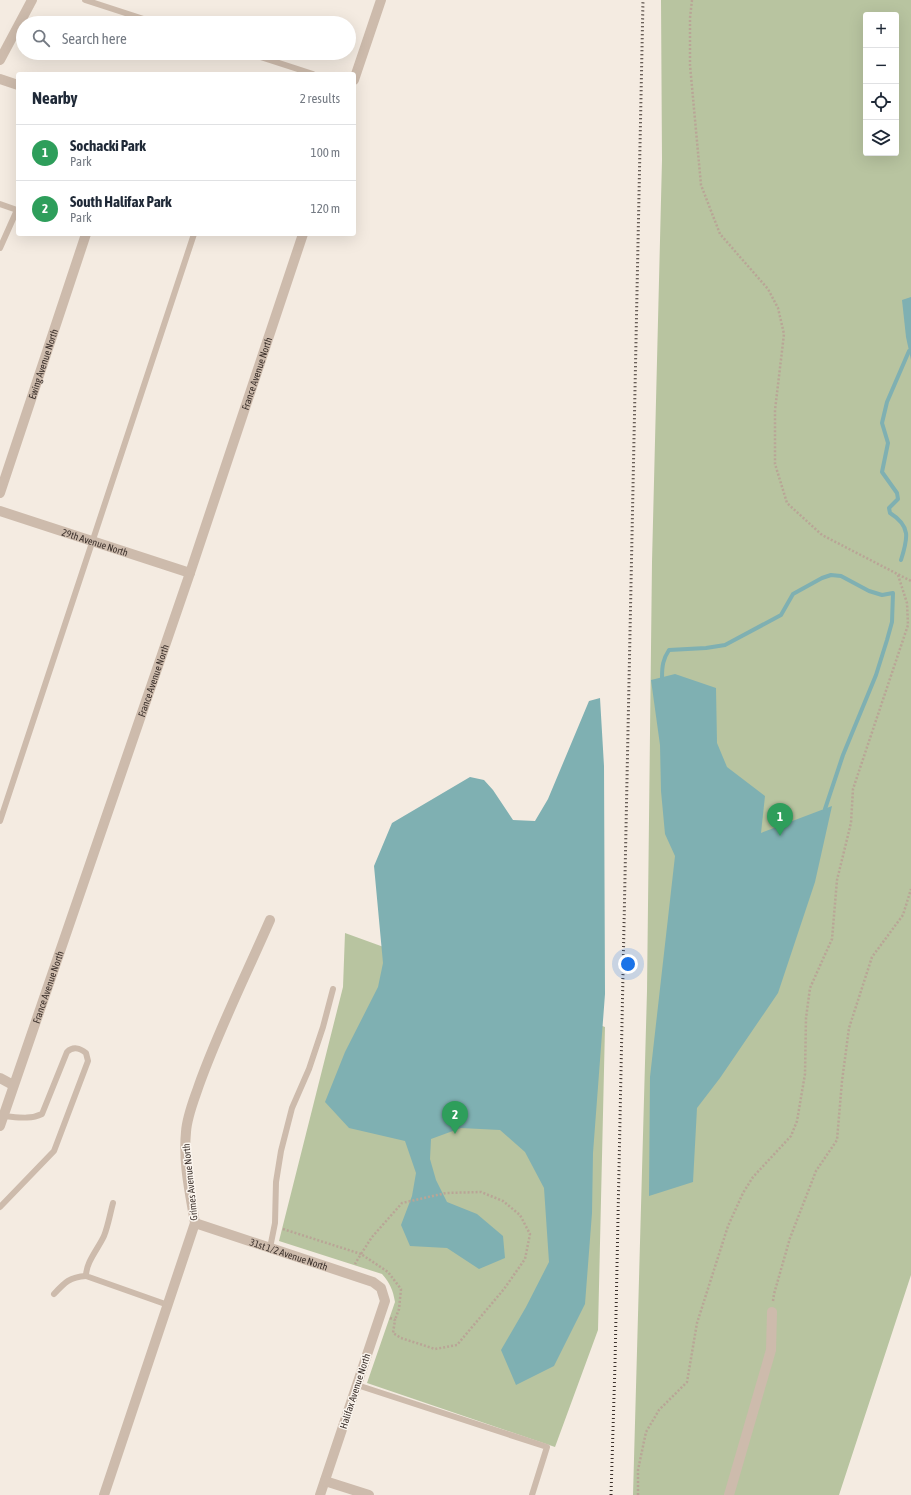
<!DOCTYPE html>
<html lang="en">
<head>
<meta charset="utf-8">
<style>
	:root { --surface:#fff; --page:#f6f6f7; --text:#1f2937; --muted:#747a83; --line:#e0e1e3; --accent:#1f5a5e }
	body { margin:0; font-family:"Asap Condensed",sans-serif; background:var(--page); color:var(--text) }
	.controls { position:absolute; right:12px; top:12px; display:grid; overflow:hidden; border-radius:4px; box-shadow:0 4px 16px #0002 }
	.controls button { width:36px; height:36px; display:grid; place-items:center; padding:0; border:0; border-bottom:1px solid var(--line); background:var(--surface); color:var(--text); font:20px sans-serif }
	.you { position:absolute; left:628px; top:964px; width:14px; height:14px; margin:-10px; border:3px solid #fff; border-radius:50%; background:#1a73e8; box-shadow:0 0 0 6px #1a73e833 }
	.badge { display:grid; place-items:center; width:26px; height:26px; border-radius:50%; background:var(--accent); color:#fff; font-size:13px; font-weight:700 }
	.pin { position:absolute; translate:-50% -33px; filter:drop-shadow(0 1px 2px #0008) }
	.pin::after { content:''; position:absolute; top:21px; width:14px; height:12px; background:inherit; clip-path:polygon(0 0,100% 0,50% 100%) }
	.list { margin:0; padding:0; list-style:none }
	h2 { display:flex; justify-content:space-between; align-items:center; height:52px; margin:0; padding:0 16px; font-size:17px }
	h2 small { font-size:13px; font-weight:400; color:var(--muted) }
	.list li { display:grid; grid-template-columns:26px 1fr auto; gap:12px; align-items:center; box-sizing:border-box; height:56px; padding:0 16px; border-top:1px solid var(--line) }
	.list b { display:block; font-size:15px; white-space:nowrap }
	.list p { margin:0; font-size:13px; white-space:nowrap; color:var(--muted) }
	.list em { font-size:13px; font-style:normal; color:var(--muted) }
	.icon { flex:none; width:22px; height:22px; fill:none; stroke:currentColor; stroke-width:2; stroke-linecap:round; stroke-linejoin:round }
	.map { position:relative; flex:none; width:911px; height:1495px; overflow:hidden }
	.search { position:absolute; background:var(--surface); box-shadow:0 4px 16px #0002; left:16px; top:16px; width:340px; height:44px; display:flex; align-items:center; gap:10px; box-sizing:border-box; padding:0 14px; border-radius:22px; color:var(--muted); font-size:15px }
	.panel { position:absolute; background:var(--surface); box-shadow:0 4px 16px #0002; left:16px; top:72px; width:340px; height:164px; border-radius:4px }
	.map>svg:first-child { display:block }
	.green { fill:#b8c4a0; fill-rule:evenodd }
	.water { fill:#7fb0b2 }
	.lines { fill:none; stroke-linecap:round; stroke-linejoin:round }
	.stream { stroke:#7fb0b2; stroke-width:4 }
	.path { stroke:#b9a596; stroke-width:2.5; stroke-dasharray:2 2; stroke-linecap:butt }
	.lane { stroke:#cdbbac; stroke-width:6 }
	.street { stroke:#cdbbac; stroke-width:10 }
	.rail { stroke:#3b302b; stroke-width:3; stroke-dasharray:1 3; stroke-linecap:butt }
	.labels { text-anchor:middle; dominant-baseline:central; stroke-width:3; stroke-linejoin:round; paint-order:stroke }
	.street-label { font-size:10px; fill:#3b302b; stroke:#fbf5ee }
</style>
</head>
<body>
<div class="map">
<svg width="911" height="1495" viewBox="0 0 911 1495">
	<rect width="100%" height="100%" fill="#f4ebe1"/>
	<g class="green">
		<path d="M661,0H911V1275L839,1495H633L647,991L652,562L662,160ZM866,15H896V153H866Z"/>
		<path d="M345,933L605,1027L598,1330L555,1447L367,1383L395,1302C393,1290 390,1283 382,1274L279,1241L343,987Z"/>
	</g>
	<g class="water">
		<path d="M911,297V360L906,337L902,300Z"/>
		<path d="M675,674L716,688L717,743L727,767L765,796L761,833L832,806L815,882L778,993L720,1078L697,1108L693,1182L649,1196L650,1077L675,856L665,834L661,791L660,745L651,680Z"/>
		<path d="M600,698L604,766L605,994L593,1153L592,1213L585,1304L554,1366L516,1385L501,1350L526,1307L549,1262L544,1188L525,1152L500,1130L461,1128L431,1139L430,1159L436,1180L447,1202L477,1214L503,1236L505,1258L479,1269L447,1248L410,1246L401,1225L412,1196L416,1173L405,1141L349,1128L325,1102L345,1052L378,987L383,963L374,866L392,823L470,777L484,780L493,790L513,820L535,821L548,799L589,701Z"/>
	</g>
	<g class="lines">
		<g class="stream">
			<path d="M901,560C908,538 911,526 890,513L889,508L898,499L897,493L882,472L888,443L882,423L887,402L909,351"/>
			<path d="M662,678C662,666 663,659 669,650L706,648L725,645L781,615L793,594L822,578L831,575L841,576L869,591L882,595L893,593L892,622L887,640L876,675L843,755L825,809"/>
		</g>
		<g class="path">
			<path d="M692,0L690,18V65L701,185L720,234L768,289L778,308L784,334L775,410V464L787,503L822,535L911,581"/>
			<path d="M283,1229L361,1254L355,1264"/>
			<path d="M773,1301L774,1294L790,1238L816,1171L837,1140L842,1081L849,1028L872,957L903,915L911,889"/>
			<path d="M390,1318L395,1320L393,1333L401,1338L435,1349L457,1345L504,1289L525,1259L530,1234L520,1215L503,1201L481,1192L446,1193L402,1203L372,1237L361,1254L388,1272L401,1289L399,1309L395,1320"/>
			<path d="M638,1495V1470L646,1432L659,1410L687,1382L697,1323L728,1226L743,1193L753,1177L791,1136L797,1121L805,1074L806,1018L810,988L832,939L837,880L851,823L853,789L908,625L907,603L898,575"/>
		</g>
		<g class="lane">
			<path d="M85,0L156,23"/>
			<path d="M248,53L313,74"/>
			<path d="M0,204L17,210L0,248"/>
			<path d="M0,821L194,234"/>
			<path d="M113,1203C110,1214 108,1226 104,1236C98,1249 86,1262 86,1276L168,1305"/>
			<path d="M0,1207L54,1151L88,1061L86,1053C80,1048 73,1046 67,1052L42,1114C30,1120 17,1117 3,1116"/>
			<path d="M270,1248L275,1223L276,1182L281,1151L292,1108L309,1069L323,1027L333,989"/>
			<path d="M54,1294C65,1282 70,1277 86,1276"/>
			<path d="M357,1385L547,1447L532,1495"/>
		</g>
		<g class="street">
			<path d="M0,60L32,0"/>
			<path d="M0,79L18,85"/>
			<path d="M354,80L381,0"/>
			<path id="s1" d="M0,493L86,234"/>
			<path id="s2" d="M0,511L190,573"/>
			<path d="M0,1078L13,1085"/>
			<path id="s3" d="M0,1126L190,573L303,234"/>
			<path id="s4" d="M195,1223L373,1282L381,1288L385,1301L320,1495"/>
			<path d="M325,1481L369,1495"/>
			<path d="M104,1495L195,1223C190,1193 183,1163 186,1132C187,1116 194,1100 199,1085C219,1029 246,975 270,920"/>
			<path d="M729,1495L771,1350L772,1312"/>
		</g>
		<path class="rail" d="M611,1495L615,1364L643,0"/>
	</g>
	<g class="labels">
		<g class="street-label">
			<text stroke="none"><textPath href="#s1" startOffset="136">Ewing Avenue North</textPath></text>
			<text stroke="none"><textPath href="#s3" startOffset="795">France Avenue North</textPath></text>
			<text stroke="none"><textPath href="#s2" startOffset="100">29th Avenue North</textPath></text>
			<text stroke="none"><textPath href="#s3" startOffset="471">France Avenue North</textPath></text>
			<text stroke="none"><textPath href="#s3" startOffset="147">France Avenue North</textPath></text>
			<text transform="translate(190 1182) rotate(-96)">Grimes Avenue North</text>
			<text stroke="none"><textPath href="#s4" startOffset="99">31st 1/2 Avenue North</textPath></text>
			<text transform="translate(355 1391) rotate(-72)">Halifax Avenue North</text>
		</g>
	</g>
</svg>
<div class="controls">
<button>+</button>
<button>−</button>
<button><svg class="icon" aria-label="locate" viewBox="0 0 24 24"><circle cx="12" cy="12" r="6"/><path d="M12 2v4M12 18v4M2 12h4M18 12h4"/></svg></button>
<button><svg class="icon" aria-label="layers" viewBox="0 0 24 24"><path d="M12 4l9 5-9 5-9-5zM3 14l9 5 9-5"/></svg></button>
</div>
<div class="you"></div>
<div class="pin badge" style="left:780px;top:836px;background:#2e9e5b">1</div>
<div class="pin badge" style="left:455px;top:1134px;background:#2e9e5b">2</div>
<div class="search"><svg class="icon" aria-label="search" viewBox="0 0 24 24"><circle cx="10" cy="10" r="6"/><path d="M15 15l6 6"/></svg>Search here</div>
<section class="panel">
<h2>Nearby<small>2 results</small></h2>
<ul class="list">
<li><span class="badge" style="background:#2e9e5b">1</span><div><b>Sochacki Park</b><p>Park</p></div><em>100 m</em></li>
<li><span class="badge" style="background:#2e9e5b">2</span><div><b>South Halifax Park</b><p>Park</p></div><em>120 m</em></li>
</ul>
</section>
</div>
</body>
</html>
